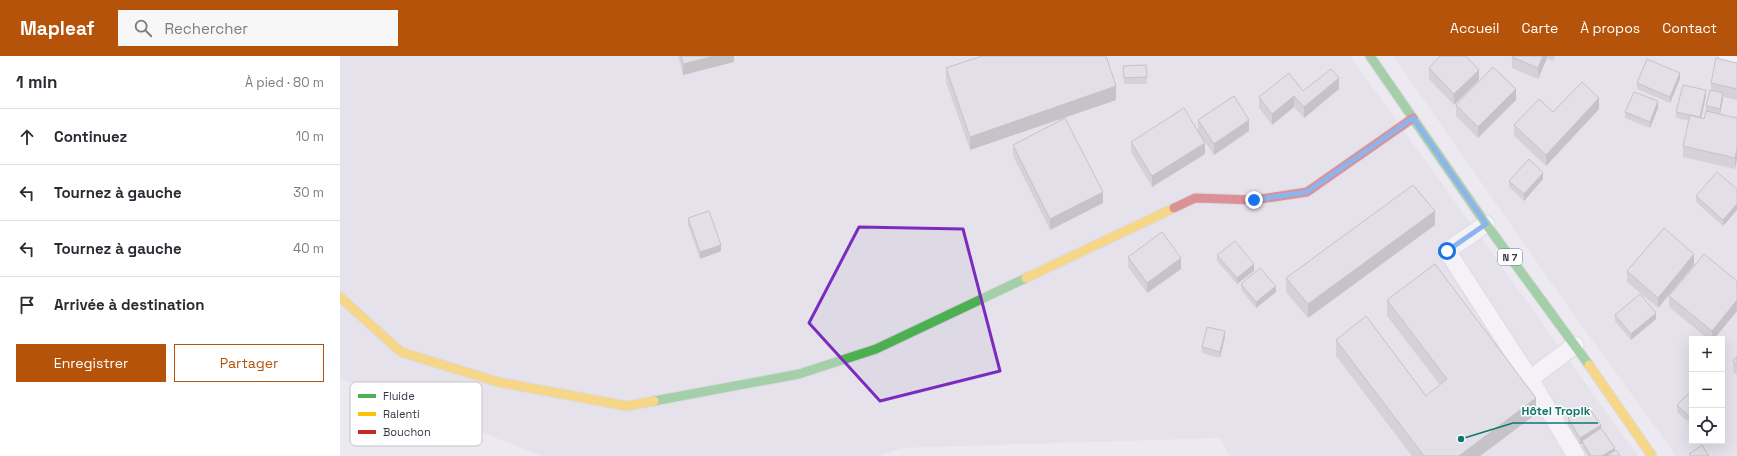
<!DOCTYPE html>
<html lang="fr">
<head>
<meta charset="utf-8">
<style>
	:root { --surface:#fff; --page:#f7f7f7; --text:#2b2b33; --muted:#7c7c81; --line:#e1e1e2; --accent:#b45309 }
	body { margin:0; font-family:"Space Grotesk",sans-serif; background:var(--page); color:var(--text) }
	.controls { position:absolute; right:12px; bottom:12px; display:grid; overflow:hidden; border-radius:0px; box-shadow:0 4px 16px #0002 }
	.controls button { width:36px; height:36px; display:grid; place-items:center; padding:0; border:0; border-bottom:1px solid var(--line); background:var(--surface); color:var(--text); font:20px sans-serif }
	.stop { position:absolute; width:12px; height:12px; margin:-9px; border:3px solid #1a73e8; border-radius:50%; background:#fff }
	.stop.end { background:#1a73e8; border-color:#fff; box-shadow:0 1px 4px #0008 }
	.list { margin:0; padding:0; list-style:none }
	h2 { display:flex; justify-content:space-between; align-items:center; height:52px; margin:0; padding:0 16px; font-size:17px }
	h2 small { font-size:13px; font-weight:400; color:var(--muted) }
	.list li { display:grid; grid-template-columns:26px 1fr auto; gap:12px; align-items:center; box-sizing:border-box; height:56px; padding:0 16px; border-top:1px solid var(--line) }
	.list b { display:block; font-size:15px; white-space:nowrap }
	.list em { font-size:13px; font-style:normal; color:var(--muted) }
	.actions { display:flex; gap:8px; padding:12px 16px }
	.actions a { flex:1; padding:9px 0; border:1px solid var(--accent); border-radius:0px; text-align:center; font-size:14px; color:var(--accent) }
	.actions .main { background:var(--accent); color:#fff }
	.icon { flex:none; width:22px; height:22px; fill:none; stroke:currentColor; stroke-width:2; stroke-linecap:round; stroke-linejoin:round }
	.map { position:relative; flex:none; width:1397px; height:400px; overflow:hidden }
	header { display:flex; align-items:center; gap:24px; box-sizing:border-box; height:56px; padding:0 20px; background:var(--accent); color:#fff }
	header strong { font-size:19px }
	nav { display:flex; gap:22px; margin-inline-start:auto; font-size:14px }
	.search { width:280px; height:36px; background:var(--page); display:flex; align-items:center; gap:10px; box-sizing:border-box; padding:0 14px; border-radius:0px; color:var(--muted); font-size:15px }
	main { display:flex }
	aside { flex:1; background:var(--surface) }
	.map>svg:first-child { display:block }
	.residential { fill:#dedae5; fill-rule:evenodd }
	.lines { fill:none; stroke-linecap:round; stroke-linejoin:round }
	.lane-casing { stroke:#cac8ce; stroke-width:19 }
	.street-casing { stroke:#cac8ce; stroke-width:24 }
	.fast-casing { stroke:#ccc8d4; stroke-width:11 }
	.slow-casing { stroke:#ccc8d4; stroke-width:11 }
	.jam-casing { stroke:#ccc8d4; stroke-width:11 }
	.lane { stroke:#fcfcfd; stroke-width:17 }
	.street { stroke:#fcfcfd; stroke-width:22 }
	.fast { stroke:#4caf50; stroke-width:9 }
	.slow { stroke:#ffc107; stroke-width:9 }
	.jam { stroke:#c62828; stroke-width:9 }
	.wall { fill:#b6b5bb }
	.shaded-wall { fill:#949498 }
	.building { fill:#d4d3d9; stroke:#949498 }
	.route { stroke:#1a73e8; stroke-width:5 }
	.marked { fill:none; stroke:#7b2cbf; stroke-width:3; stroke-linejoin:round }
	.labels { text-anchor:middle; dominant-baseline:central; stroke-width:3; stroke-linejoin:round; paint-order:stroke }
	.shield { fill:#fff; stroke:#75737d; stroke-width:1 }
	.shield-label { font-size:10px; font-weight:bold; fill:#3a3745 }
	.key { fill:#fff; stroke:#c4c3c7; stroke-width:1 }
	.key-label { font-size:11px; fill:#3a3745 }
	.leader { fill:none; stroke:#0f766e; stroke-width:1.5 }
	.callout-dot { fill:#0f766e; stroke:#fff; stroke-width:1.5 }
	.callout-label { font-size:12px; text-anchor:middle; font-weight:bold; fill:#0f766e; stroke:#fff; stroke-width:3; stroke-linejoin:round; paint-order:stroke }
</style>
</head>
<body>
<header>
<strong>Mapleaf</strong>
<div class="search"><svg class="icon" aria-label="search" viewBox="0 0 24 24"><circle cx="10" cy="10" r="6"/><path d="M15 15l6 6"/></svg>Rechercher</div>
<nav><a>Accueil</a><a>Carte</a><a>À propos</a><a>Contact</a></nav>
</header>
<main>
<aside>
<h2>1 min<small>À pied · 80 m</small></h2>
<ul class="list">
<li><svg class="icon" aria-label="ahead" viewBox="0 0 24 24"><path d="M12 20V5M6 11l6-6 6 6"/></svg><div><b>Continuez</b></div><em>10 m</em></li>
<li><svg class="icon" aria-label="left" viewBox="0 0 24 24"><path d="M17 20v-9H6M10 6l-5 5 5 5"/></svg><div><b>Tournez à gauche</b></div><em>30 m</em></li>
<li><svg class="icon" aria-label="left" viewBox="0 0 24 24"><path d="M17 20v-9H6M10 6l-5 5 5 5"/></svg><div><b>Tournez à gauche</b></div><em>40 m</em></li>
<li><svg class="icon" aria-label="arrive" viewBox="0 0 24 24"><path d="M6 21V4h12l-3 4 3 4H6"/></svg><div><b>Arrivée à destination</b></div></li>
</ul>
<div class="actions"><a class="main">Enregistrer</a><a>Partager</a></div>
</aside>
<div class="map">
<svg width="1397" height="400" viewBox="0 0 1397 400">
	<rect width="100%" height="100%" fill="#eceaf0"/>
	<g class="residential">
		<path d="M0,0H1010L1298,400H889L881,382L562,392L538,400H203L0,323Z"/>
		<path d="M1053,0H1397V400H1336L1219,238ZM1352,283H1382V385H1352Z"/>
	</g>
	<g class="lines">
		<g class="lane-casing">
			<g id="lane">
				<path d="M1146,168L1107,195L1190,323L1236,400"/>
				<path d="M1190,323L1235,289"/>
			</g>
		</g>
		<g class="street-casing">
			<path id="street" d="M1390,0L1397,2"/>
		</g>
		<g class="fast-casing">
			<g id="fast">
				<path d="M1030,0L1146,168L1249,309"/>
				<path d="M314,345L459,318L536,293L686,222"/>
			</g>
		</g>
		<g class="slow-casing">
			<g id="slow">
				<path d="M686,222L834,152"/>
				<path d="M0,241L61,296L158,326L287,350L314,345"/>
				<path d="M1249,309L1312,400"/>
			</g>
		</g>
		<g class="jam-casing">
			<path id="jam" d="M834,152L855,142L914,144L967,136L1073,62"/>
		</g>
		<use href="#lane" class="lane"/>
		<use href="#street" class="street"/>
		<use href="#fast" class="fast"/>
		<use href="#slow" class="slow"/>
		<use href="#jam" class="jam"/>
	</g>
	<g class="wall">
		<path d="M338,0H394V6L343,19Z"/>
		<path d="M1172,0H1215L1213,5L1207,2L1198,23L1172,12Z"/>
		<path d="M1397,7V44L1383,41L1380,58L1397,62L1395,113L1343,101V90L1349,65L1336,62V56L1366,40L1361,62L1364,63L1366,55V50L1371,34V27Z"/>
		<path d="M806,9L807,28H784L783,10Z"/>
		<path d="M606,12L776,44L630,94L606,26Z"/>
		<path d="M1089,12L1139,24L1114,49L1089,23Z"/>
		<path d="M1340,23L1330,47L1297,33V27Z"/>
		<path d="M999,33L964,62L954,51L932,69L919,52V41L963,35Z"/>
		<path d="M1176,44L1138,82L1116,60V49Z"/>
		<path d="M1318,52L1310,72L1285,62V56Z"/>
		<path d="M1259,53L1206,110L1174,80V69L1213,56Z"/>
		<path d="M858,64L909,75L874,99L859,77L865,98L812,131L791,96V86L858,74Z"/>
		<path d="M673,89L763,147L710,174L673,100Z"/>
		<path d="M1203,123L1184,145L1169,131V125Z"/>
		<path d="M1397,133V154L1383,170L1356,146V140Z"/>
		<path d="M348,162L381,195L360,203L348,169Z"/>
		<path d="M1095,169L968,262L946,236V222Z"/>
		<path d="M1324,172L1318,252L1287,226V215Z"/>
		<path d="M877,199L914,215L897,228L877,205Z"/>
		<path d="M788,201L841,213L807,237L788,211Z"/>
		<path d="M1397,225V255L1374,283H1368L1329,251V240Z"/>
		<path d="M901,228L936,236L916,252L901,234Z"/>
		<path d="M1047,244L1196,358L1140,400H1072L996,300V284L1086,340L1100,329L1047,260Z"/>
		<path d="M1275,259L1316,263L1291,284L1275,265Z"/>
		<path d="M885,281L880,302L862,297V291Z"/>
		<path d="M1397,300V319L1393,316V305Z"/>
		<path d="M1352,336V369L1337,356V349Z"/>
		<path d="M1228,362L1261,372L1275,395L1280,400H1248L1242,391V388H1240L1228,368Z"/>
	</g>
	<g class="shaded-wall">
		<path d="M375,0H394V6L343,19V8Z"/>
		<path d="M1203,0H1207V2L1198,23V12Z"/>
		<path d="M1139,14V24L1114,49V38Z"/>
		<path d="M1340,17V23L1330,47V41Z"/>
		<path d="M999,22V33L964,62V51Z"/>
		<path d="M776,30V44L630,94V81Z"/>
		<path d="M1176,33V44L1138,82V71Z"/>
		<path d="M1366,34V40L1360,67V61Z"/>
		<path d="M1383,37V43L1380,59V53Z"/>
		<path d="M954,40V51L932,69V58Z"/>
		<path d="M1259,42V53L1206,110V99Z"/>
		<path d="M1318,45V52L1310,72V66Z"/>
		<path d="M909,64V75L874,99V88Z"/>
		<path d="M865,87V98L812,131V120Z"/>
		<path d="M1397,93V104L1395,113V102Z"/>
		<path d="M1203,117V123L1184,145V138Z"/>
		<path d="M763,136V147L710,174V163Z"/>
		<path d="M1397,148V154L1383,170V164Z"/>
		<path d="M1095,155V169L968,262V248Z"/>
		<path d="M381,189V195L360,203V196Z"/>
		<path d="M1354,198V209L1318,252V242Z"/>
		<path d="M841,202V213L807,237V227Z"/>
		<path d="M914,208V215L897,228V222Z"/>
		<path d="M936,230V236L916,252V246Z"/>
		<path d="M1397,244V255L1374,283H1372V275Z"/>
		<path d="M1316,257V263L1291,284V278Z"/>
		<path d="M885,275V281L880,302V296Z"/>
		<path d="M1196,342V358L1140,400H1119Z"/>
		<path d="M1261,369V376L1242,385V388H1240V382Z"/>
		<path d="M1275,392V398L1272,400H1262Z"/>
	</g>
	<g class="building">
		<path d="M341,0H375L343,8Z"/>
		<path d="M642,0H766L776,30L630,81L606,12Z"/>
		<path d="M1100,0H1126L1139,14L1114,38L1089,12Z"/>
		<path d="M1172,0H1203L1198,12L1172,1Z"/>
		<path d="M1376,2L1397,7V33L1371,27Z"/>
		<path d="M1307,3L1340,17L1330,41L1297,27Z"/>
		<path d="M806,9L807,21L784,22L783,10Z"/>
		<path d="M1153,11L1176,33L1138,71L1116,49Z"/>
		<path d="M991,13L999,22L964,51L954,40L932,58L919,41L949,17L963,35Z"/>
		<path d="M1242,26L1259,42L1206,99L1174,69L1199,43L1213,56Z"/>
		<path d="M1343,29L1366,34L1360,61L1336,56Z"/>
		<path d="M1370,34L1383,37L1380,53L1366,50Z"/>
		<path d="M1294,36L1318,45L1310,66L1285,56Z"/>
		<path d="M894,40L909,64L874,88L858,64Z"/>
		<path d="M844,52L865,87L812,120L791,86Z"/>
		<path d="M1366,55L1397,62V93L1395,102L1343,90L1350,59L1364,63Z"/>
		<path d="M725,62L763,136L710,163L673,89Z"/>
		<path d="M1189,103L1203,117L1184,138L1169,125Z"/>
		<path d="M1377,116L1397,133V148L1383,164L1356,140Z"/>
		<path d="M1073,129L1095,155L968,248L946,222Z"/>
		<path d="M369,155L381,189L360,196L348,162Z"/>
		<path d="M1324,172L1354,198L1318,242L1287,215Z"/>
		<path d="M822,176L841,202L807,227L788,201Z"/>
		<path d="M895,185L914,208L897,222L877,199Z"/>
		<path d="M1364,198L1397,225V244L1372,275L1329,240Z"/>
		<path d="M1095,208L1196,342L1119,400H1084L996,284L1026,260L1086,340L1107,323L1047,244Z"/>
		<path d="M920,212L936,230L916,246L901,228Z"/>
		<path d="M1300,238L1316,257L1291,278L1275,259Z"/>
		<path d="M867,271L885,275L880,296L862,291Z"/>
		<path d="M1397,300V309L1393,305Z"/>
		<path d="M1351,335L1352,336V363L1337,349Z"/>
		<path d="M1247,349L1261,369L1240,382L1228,362Z"/>
		<path d="M1261,372L1275,392L1262,400H1251L1242,385Z"/>
		<path d="M1362,389L1369,400H1351L1349,398Z"/>
		<path d="M1276,394L1280,400H1266Z"/>
	</g>
	<g class="lines">
		<path class="route" d="M914,144L967,136L1073,62L1146,168L1107,195"/>
	</g>
	<path d="M0 0H1397V400H0ZM519,171L623,173L660,315L540,345L469,267Z" fill="#eceaf0" fill-opacity=".55" fill-rule="evenodd"/>
	<path class="marked" d="M519,171L623,173L660,315L540,345L469,267Z"/>
	<g class="labels">
		<rect class="shield" x="1158" y="193" width="24" height="16" rx="3"/>
		<g class="shield-label">
			<text x="1170" y="201">N 7</text>
		</g>
	</g>
	<rect x="10" y="326" width="132" height="64" rx="6" class="key"/>
	<rect x="18" y="338" width="18" height="4" fill="#4caf50"/>
	<rect x="18" y="356" width="18" height="4" fill="#ffc107"/>
	<rect x="18" y="374" width="18" height="4" fill="#c62828"/>
	<g class="key-label">
		<text x="43" y="344">Fluide</text>
		<text x="43" y="362">Ralenti</text>
		<text x="43" y="380">Bouchon</text>
	</g>
	<path class="leader" d="M1121 383L1173 367H1258"/>
	<circle class="callout-dot" cx="1121" cy="383" r="4"/>
	<g class="callout-label">
		<text x="1216" y="359">Hôtel Tropik</text>
	</g>
</svg>
<div class="controls">
<button>+</button>
<button>−</button>
<button><svg class="icon" aria-label="locate" viewBox="0 0 24 24"><circle cx="12" cy="12" r="6"/><path d="M12 2v4M12 18v4M2 12h4M18 12h4"/></svg></button>
</div>
<div class="stop" style="left:1107px;top:195px"></div>
<div class="stop end" style="left:914px;top:144px"></div>
</div>
</main>
</body>
</html>
